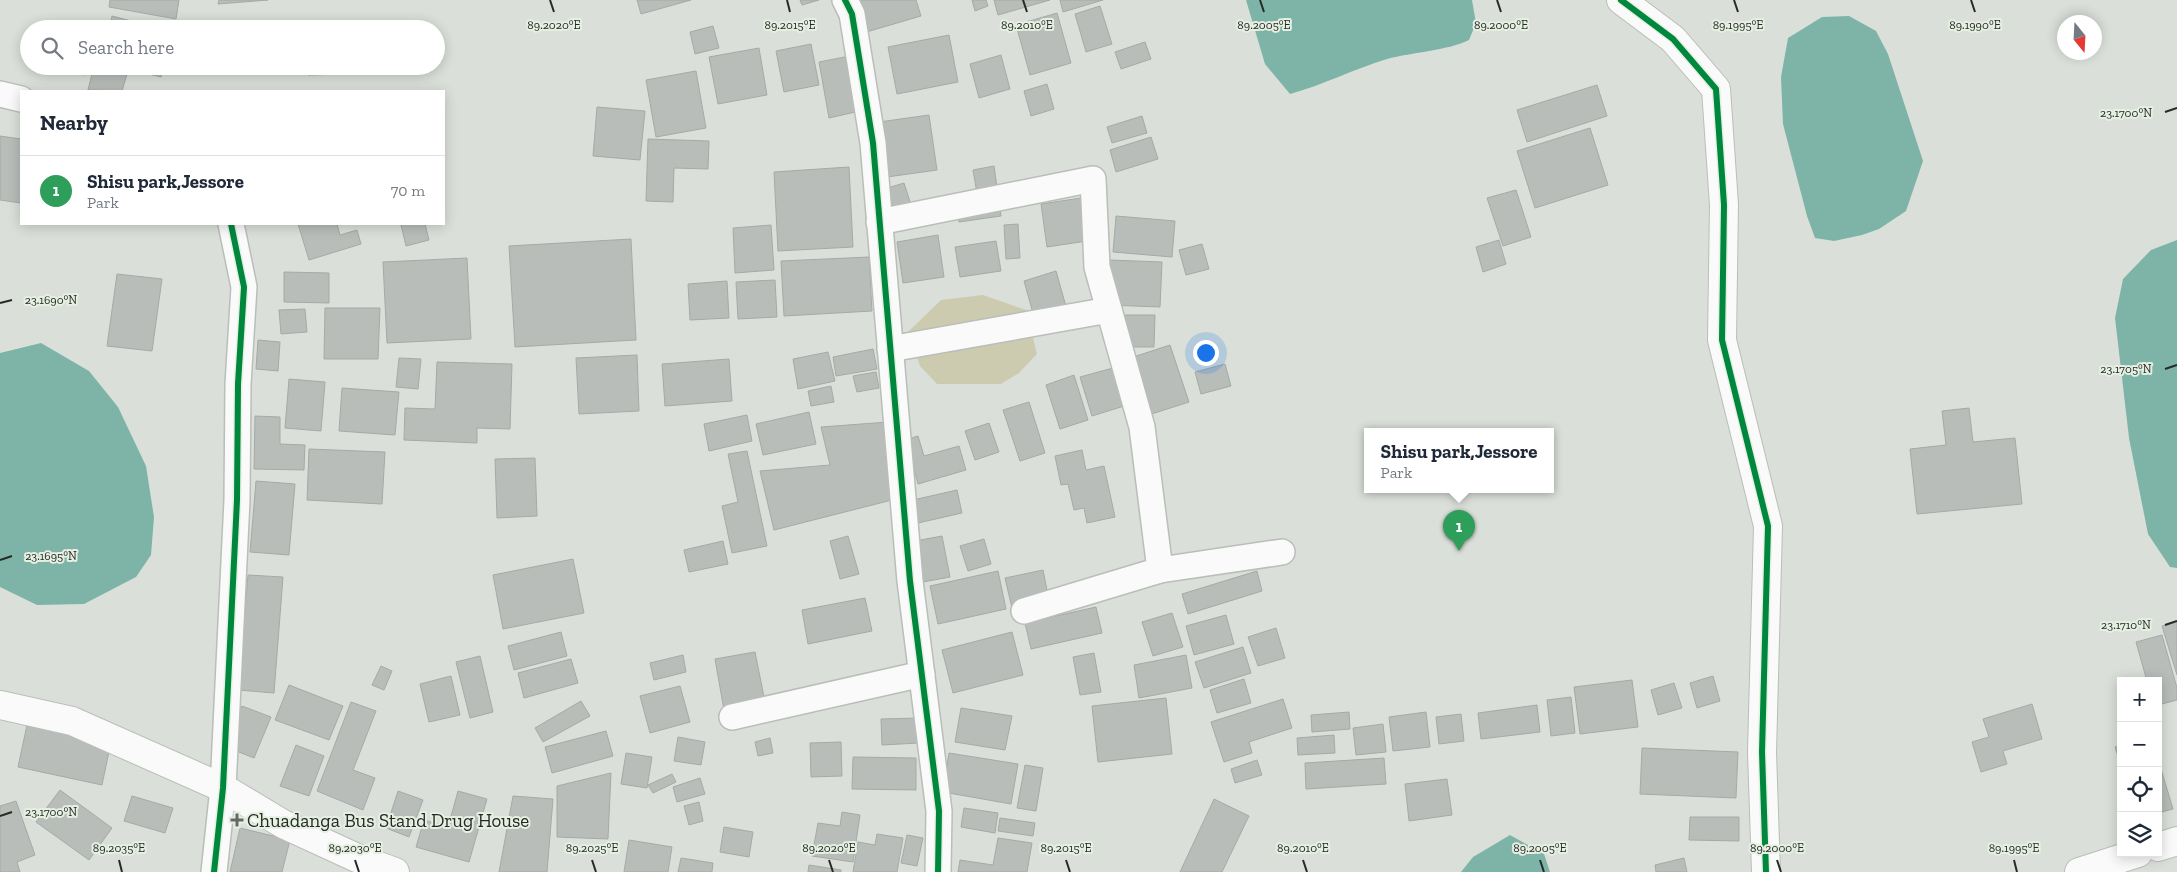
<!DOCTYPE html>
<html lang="en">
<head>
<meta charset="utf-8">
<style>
	:root { --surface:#fff; --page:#f6f6f7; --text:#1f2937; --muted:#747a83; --line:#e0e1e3; --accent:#7c3aed }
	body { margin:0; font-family:"Zilla Slab",serif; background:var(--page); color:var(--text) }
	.controls { position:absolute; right:15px; bottom:15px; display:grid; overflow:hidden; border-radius:0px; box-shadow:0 2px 12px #0003 }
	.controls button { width:45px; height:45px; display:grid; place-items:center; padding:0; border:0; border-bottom:1px solid var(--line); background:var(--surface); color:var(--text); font:25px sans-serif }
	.compass { position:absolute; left:2057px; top:15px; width:45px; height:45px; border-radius:50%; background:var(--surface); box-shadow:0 2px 12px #0003; rotate:162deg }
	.you { position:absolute; left:1205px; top:352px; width:18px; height:18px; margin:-12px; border:4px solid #fff; border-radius:50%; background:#1a73e8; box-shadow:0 0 0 8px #1a73e833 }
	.badge { display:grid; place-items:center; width:32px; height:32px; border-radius:50%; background:var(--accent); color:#fff; font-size:16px; font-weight:700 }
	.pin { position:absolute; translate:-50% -41px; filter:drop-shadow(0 1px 2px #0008) }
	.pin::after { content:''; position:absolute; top:26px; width:18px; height:15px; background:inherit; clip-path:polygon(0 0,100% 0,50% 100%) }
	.popup { position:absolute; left:1364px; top:428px; width:190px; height:65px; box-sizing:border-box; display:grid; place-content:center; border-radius:0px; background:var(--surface); filter:drop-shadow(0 1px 4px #0005); font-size:16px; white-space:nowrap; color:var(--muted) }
	.popup b { font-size:19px; color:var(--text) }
	.popup::after { content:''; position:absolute; left:50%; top:100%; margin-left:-10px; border:10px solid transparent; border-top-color:var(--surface) }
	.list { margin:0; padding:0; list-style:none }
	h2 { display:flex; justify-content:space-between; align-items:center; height:65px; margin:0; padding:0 20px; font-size:21px }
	h2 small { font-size:16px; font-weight:400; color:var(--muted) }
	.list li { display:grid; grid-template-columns:32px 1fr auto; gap:15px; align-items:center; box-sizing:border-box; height:70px; padding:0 20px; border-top:1px solid var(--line) }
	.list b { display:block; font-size:19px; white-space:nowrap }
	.list p { margin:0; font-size:16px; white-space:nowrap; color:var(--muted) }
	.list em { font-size:16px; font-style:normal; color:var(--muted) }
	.icon { flex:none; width:28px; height:28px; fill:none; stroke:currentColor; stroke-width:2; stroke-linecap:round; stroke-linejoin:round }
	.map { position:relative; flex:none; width:2177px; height:872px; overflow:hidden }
	.search { position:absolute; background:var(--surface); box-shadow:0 2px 12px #0003; left:20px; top:20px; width:425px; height:55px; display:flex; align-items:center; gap:12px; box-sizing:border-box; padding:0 18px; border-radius:28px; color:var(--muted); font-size:19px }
	.panel { position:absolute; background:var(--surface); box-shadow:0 2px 12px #0003; left:20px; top:90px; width:425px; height:135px; border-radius:0px }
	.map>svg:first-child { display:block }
	.green { fill:#cccbb0 }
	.water { fill:#7eb4a7 }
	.building { fill:#b8bdb9; stroke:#a5aaa5 }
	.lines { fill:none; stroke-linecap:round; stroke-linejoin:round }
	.street-casing { stroke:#b9beb8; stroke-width:28 }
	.secondary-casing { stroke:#b9beb8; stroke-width:30 }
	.highway-casing { stroke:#b9beb8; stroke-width:30 }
	.street { stroke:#f9faf9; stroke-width:25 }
	.secondary { stroke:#f9faf9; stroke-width:28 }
	.highway { stroke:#f9faf9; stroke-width:28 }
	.cycleway-casing { stroke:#e5f0e3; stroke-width:9 }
	.cycleway { stroke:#00873e; stroke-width:6 }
	.ticks { fill:none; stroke:#262a25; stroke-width:2 }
	.poi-dot { fill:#656a64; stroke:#e5f0e3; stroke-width:2 }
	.labels { text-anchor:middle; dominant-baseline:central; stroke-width:4; stroke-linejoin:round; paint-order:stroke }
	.poi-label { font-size:19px; fill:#262a25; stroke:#e5f0e3; text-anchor:start }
	.ticks-label { font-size:12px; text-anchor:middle; fill:#262a25; stroke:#e5f0e3; stroke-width:4; stroke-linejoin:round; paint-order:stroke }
</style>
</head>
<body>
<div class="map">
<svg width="2177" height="872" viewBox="0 0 2177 872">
	<rect width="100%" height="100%" fill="#dae0d9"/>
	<path class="green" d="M983,295L1026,310L1037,354L1019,373L1001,384H937L920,366L908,332L941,300Z"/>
	<g class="water">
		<path d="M1246,0H1472L1476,23L1469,40C1446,51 1413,52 1387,59C1354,69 1323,85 1290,94L1265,64Z"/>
		<path d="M1849,16L1876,31L1888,54L1923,161L1906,211L1879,229L1862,235L1834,241L1815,238L1807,216L1783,124L1781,77L1788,38L1822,17Z"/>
		<path d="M2177,240V568L2170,567L2148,534L2129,438L2115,318L2123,279L2151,250Z"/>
		<path d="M41,343L89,371L118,407L146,466L154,517L151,555L136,577L84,604L37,605L0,587V353Z"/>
		<path d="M1510,835L1544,854L1550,872H1461L1473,857Z"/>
	</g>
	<g class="building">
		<path d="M110,0H179L176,19L109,7Z"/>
		<path d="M219,0H268L218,4Z"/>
		<path d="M637,0H691L641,14Z"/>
		<path d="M800,0H819L802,5Z"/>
		<path d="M854,0H916L921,16L863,33Z"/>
		<path d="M972,0H986L988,6L975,11Z"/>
		<path d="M994,0H1050L998,15Z"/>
		<path d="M1060,0H1103L1063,12Z"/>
		<path d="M1100,6L1112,44L1086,52L1075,14Z"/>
		<path d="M1057,13L1071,63L1030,75L1016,25Z"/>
		<path d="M112,16L162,29H109Z"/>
		<path d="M72,23L95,28L70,29Z"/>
		<path d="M713,26L719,48L695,54L690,32Z"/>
		<path d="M949,35L958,82L897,94L888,47Z"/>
		<path d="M1145,42L1151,59L1121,69L1115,52Z"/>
		<path d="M811,44L819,85L784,92L776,51Z"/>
		<path d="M759,48L767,95L718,104L709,57Z"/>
		<path d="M1001,55L1010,89L979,98L970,64Z"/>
		<path d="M850,56L860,111L829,118L819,62Z"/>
		<path d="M46,66H87L85,75Z"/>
		<path d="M94,66L127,74L122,91L88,90Z"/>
		<path d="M118,66H163L161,77Z"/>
		<path d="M308,66H344V74L308,75Z"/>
		<path d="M696,71L706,128L656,137L646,80Z"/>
		<path d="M1047,84L1054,109L1031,116L1024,91Z"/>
		<path d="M1597,85L1607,116L1527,142L1517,110Z"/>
		<path d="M597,107L645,111L640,160L593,156Z"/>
		<path d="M929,115L937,170L887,177L879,122Z"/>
		<path d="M1142,116L1147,133L1112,143L1107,127Z"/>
		<path d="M1590,128L1608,185L1535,208L1517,151Z"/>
		<path d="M0,136L21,139V203L0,200Z"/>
		<path d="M1151,137L1158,159L1116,172L1110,150Z"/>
		<path d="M648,139L709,141L708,169L674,168L673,202L646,201Z"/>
		<path d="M994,166L1001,216L959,222L956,202L978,199L973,170Z"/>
		<path d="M849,167L853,247L778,251L774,172Z"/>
		<path d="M904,183L912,208L889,215L881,190Z"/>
		<path d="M1516,190L1531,237L1503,246L1487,198Z"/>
		<path d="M1081,198L1087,241L1047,247L1041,204Z"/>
		<path d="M1116,216L1175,221L1172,257L1113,252Z"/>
		<path d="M298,224H337L340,235L357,230L361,244L309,260Z"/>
		<path d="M405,224H425L429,240L406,246L401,225Z"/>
		<path d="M1018,224L1020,258L1006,259L1004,225Z"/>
		<path d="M771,225L774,270L735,273L733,228Z"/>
		<path d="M938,235L944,277L903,283L897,242Z"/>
		<path d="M631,239L636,340L515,347L509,246Z"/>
		<path d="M1499,240L1506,264L1483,272L1476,247Z"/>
		<path d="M996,241L1001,271L960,277L955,247Z"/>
		<path d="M1202,244L1209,269L1186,275L1179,250Z"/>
		<path d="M869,257L872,311L784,316L781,261Z"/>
		<path d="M467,258L471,339L387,343L383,262Z"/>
		<path d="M1110,260L1162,262L1160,307L1108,305Z"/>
		<path d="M1056,271L1067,310L1035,320L1024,281Z"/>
		<path d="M284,272L329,273V303L284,302Z"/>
		<path d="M117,274L162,279L152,351L107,346Z"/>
		<path d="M775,280L777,317L738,319L736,282Z"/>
		<path d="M727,281L729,318L690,320L688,284Z"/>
		<path d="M325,308H380L378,359H324Z"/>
		<path d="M305,309L307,332L281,334L279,310Z"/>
		<path d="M1114,315H1155L1154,347H1113Z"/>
		<path d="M258,340L280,342L278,371L256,369Z"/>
		<path d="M1170,345L1189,402L1136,419L1118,362Z"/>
		<path d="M873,349L877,369L836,376L833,357Z"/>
		<path d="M828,352L835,381L798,389L793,359Z"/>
		<path d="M637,355L639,411L579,414L576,358Z"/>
		<path d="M399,358L421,359L418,389L396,387Z"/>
		<path d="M729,359L732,401L665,406L662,364Z"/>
		<path d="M437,362L512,364L510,429L477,428V443L404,440L405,408L435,409Z"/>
		<path d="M1225,364L1231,386L1201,394L1195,372Z"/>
		<path d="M1113,368L1124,406L1092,416L1080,377Z"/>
		<path d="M876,372L879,388L857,392L853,376Z"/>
		<path d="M1074,375L1088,420L1060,429L1046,385Z"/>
		<path d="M289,379L325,382L321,431L285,428Z"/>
		<path d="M831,386L834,402L811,406L808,391Z"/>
		<path d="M342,388L399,392L395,435L339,431Z"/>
		<path d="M1029,402L1045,453L1020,461L1003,410Z"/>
		<path d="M1969,408L1973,442L2015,438L2022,504L1917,514L1910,449L1946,445L1942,411Z"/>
		<path d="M809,412L816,444L763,455L756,424Z"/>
		<path d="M747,415L752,441L709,451L704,424Z"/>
		<path d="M255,416L280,417V444L305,445L304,470L254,469Z"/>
		<path d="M888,422L896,499L774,530L760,471L830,465L821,427Z"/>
		<path d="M989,423L999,452L975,460L965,431Z"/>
		<path d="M918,436L924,456L959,446L966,470L918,484L906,440Z"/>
		<path d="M309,449L385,452L382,504L307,500Z"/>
		<path d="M1082,450L1086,470L1104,466L1115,517L1087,523L1084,508L1074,510L1068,484L1061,485L1055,456Z"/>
		<path d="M747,451L767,546L732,553L722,506L738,502L728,454Z"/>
		<path d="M535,458L537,516L497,518L495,459Z"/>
		<path d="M256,481L295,484L289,555L250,552Z"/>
		<path d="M957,490L962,513L918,523L913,500Z"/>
		<path d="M848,536L859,574L840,579L830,541Z"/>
		<path d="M942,536L950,577L923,582L915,541Z"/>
		<path d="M984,539L991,564L968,571L960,546Z"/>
		<path d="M723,541L728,564L689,572L684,550Z"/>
		<path d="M573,559L584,613L503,629L493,575Z"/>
		<path d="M1043,570L1049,600L1012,608L1005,578Z"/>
		<path d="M998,571L1006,609L938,624L930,586Z"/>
		<path d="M1257,571L1262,591L1188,614L1182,594Z"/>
		<path d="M248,575L283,577L274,693L238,690Z"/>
		<path d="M865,598L872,631L808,644L802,610Z"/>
		<path d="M1096,607L1102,633L1031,649L1025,623Z"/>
		<path d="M1172,613L1183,647L1153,656L1142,622Z"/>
		<path d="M1226,615L1234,644L1194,655L1186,626Z"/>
		<path d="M2177,621V675L2162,626Z"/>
		<path d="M1276,628L1285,658L1258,666L1248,637Z"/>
		<path d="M561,632L567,656L514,670L508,646Z"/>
		<path d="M1012,632L1023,675L953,693L942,650Z"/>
		<path d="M2162,635L2177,688V700L2158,705V681H2147L2136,642Z"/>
		<path d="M1243,647L1251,673L1204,688L1195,662Z"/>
		<path d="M755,652L765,702L724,710L715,659Z"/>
		<path d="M1094,653L1101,692L1080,695L1073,657Z"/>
		<path d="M683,655L686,672L654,680L650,663Z"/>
		<path d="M1186,655L1192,688L1139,698L1134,665Z"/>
		<path d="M480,656L493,712L470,718L456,662Z"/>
		<path d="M571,659L578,683L524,698L518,673Z"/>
		<path d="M381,666L392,671L384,690L372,685Z"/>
		<path d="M451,676L460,715L429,722L420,684Z"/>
		<path d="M1713,676L1720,701L1697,708L1690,683Z"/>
		<path d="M1244,679L1251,703L1217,713L1210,690Z"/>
		<path d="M1632,680L1638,727L1580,734L1574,687Z"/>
		<path d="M1674,683L1682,708L1658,715L1651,690Z"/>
		<path d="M289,685L343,706L329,740L275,720Z"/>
		<path d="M680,686L690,722L650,733L640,696Z"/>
		<path d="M1571,697L1575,733L1551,736L1547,700Z"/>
		<path d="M1166,698L1172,754L1098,762L1092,706Z"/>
		<path d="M1283,699L1292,728L1249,742L1252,753L1224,762L1211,722Z"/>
		<path d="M581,701L590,716L543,742L535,728Z"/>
		<path d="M351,702L376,711L353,770L375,778L363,810L317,791Z"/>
		<path d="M2032,704L2042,739L2003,751L2007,764L1981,772L1972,742L1989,737L1983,719Z"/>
		<path d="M1537,705L1540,732L1481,739L1478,713Z"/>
		<path d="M242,706L271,717L254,758L226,747Z"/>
		<path d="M961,708L1012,716L1005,750L955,742Z"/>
		<path d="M1349,712L1350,729L1312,732L1311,715Z"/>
		<path d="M1426,712L1430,747L1393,751L1389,717Z"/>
		<path d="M1461,714L1464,741L1439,744L1436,717Z"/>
		<path d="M918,718L919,743L882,745L881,719Z"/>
		<path d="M1383,724L1386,752L1356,755L1353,728Z"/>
		<path d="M27,725L111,742L102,785L18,767Z"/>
		<path d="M606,731L613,756L552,773L545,747Z"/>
		<path d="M1334,735L1335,753L1298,755L1297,738Z"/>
		<path d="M678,737L705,742L701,765L674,761Z"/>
		<path d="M770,738L773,753L758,756L755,742Z"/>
		<path d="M841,742L842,776L811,777L810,743Z"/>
		<path d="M296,745L324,756L309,796L280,786Z"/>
		<path d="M2121,746V766L2115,747Z"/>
		<path d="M1642,748L1738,752L1736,798L1640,794Z"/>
		<path d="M626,753L652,757L647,788L621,784Z"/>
		<path d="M949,753L1018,764L1011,804L943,792Z"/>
		<path d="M853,757L916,758V790L852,789Z"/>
		<path d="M1384,758L1386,784L1306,789L1305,763Z"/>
		<path d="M2158,759L2173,809L2158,813Z"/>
		<path d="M1257,760L1262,775L1235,783L1231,769Z"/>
		<path d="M1025,765L1043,768L1036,811L1017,808Z"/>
		<path d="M611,773L608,839L557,837V786Z"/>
		<path d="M672,774L676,782L653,793L648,785Z"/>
		<path d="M700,778L705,794L677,802L673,787Z"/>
		<path d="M1447,779L1452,815L1409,821L1405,784Z"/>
		<path d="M60,790L112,828L89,860L36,822Z"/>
		<path d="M398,791L423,800L409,837L386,828Z"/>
		<path d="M458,791L487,799L469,862L416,847L424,820L448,827Z"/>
		<path d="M132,796L173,808L165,833L124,821Z"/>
		<path d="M513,796L553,799L547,872H499Z"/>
		<path d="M1214,799L1249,816L1222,872H1180Z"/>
		<path d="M16,801L35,855L17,862L20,872H0V806Z"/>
		<path d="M699,802L703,821L689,825L684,806Z"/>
		<path d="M964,808L998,813L995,833L961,827Z"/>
		<path d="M842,812L860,815L853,862L812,856L818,823L840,826Z"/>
		<path d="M1690,817H1739V841L1689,840Z"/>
		<path d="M1000,818L1035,823L1033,836L998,831Z"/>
		<path d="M724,827L753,832L749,857L720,852Z"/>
		<path d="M240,828L290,840L282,872H230Z"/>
		<path d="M877,834L903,838L897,872H853L858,842L875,845Z"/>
		<path d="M907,835L923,838L917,866L901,863Z"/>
		<path d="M998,838L1032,843L1027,872H958L960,860L993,865Z"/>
		<path d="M629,840L672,847L668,872H624Z"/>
		<path d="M681,858L713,863L712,872H678Z"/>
		<path d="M1684,858L1687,872H1656L1655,865Z"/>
		<path d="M809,865L841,870V872H808Z"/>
	</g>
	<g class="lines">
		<g class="street-casing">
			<g id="street">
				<path d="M845,0L852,14L873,143L910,581L939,811L938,872"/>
				<path d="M0,94L21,99"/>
				<path d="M879,222L1093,179L1097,267L1142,427L1160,570"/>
				<path d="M890,349L1109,310"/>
				<path d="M1024,611L1160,570L1282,552"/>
				<path d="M732,717L922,674"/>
				<path d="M214,872L223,788L237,500L238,384L244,287L231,224"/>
			</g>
		</g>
		<g class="secondary-casing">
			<g id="secondary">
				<path d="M1621,0L1673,39L1716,89L1724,205L1722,340L1768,526L1762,752L1766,872"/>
				<path d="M2158,847L2177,841"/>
				<path d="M2079,872L2138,853"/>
			</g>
		</g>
		<g class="highway-casing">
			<path id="highway" d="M0,705L72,721L223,788L283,824L357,858L395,872"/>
		</g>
		<use href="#street" class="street"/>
		<use href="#secondary" class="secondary"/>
		<use href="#highway" class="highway"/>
		<g class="cycleway-casing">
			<g id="cycleway">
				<path d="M845,0L852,14L873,143L910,581L939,811L938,872"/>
				<path d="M1621,0L1673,39L1716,89L1724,205L1722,340L1768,526L1762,752L1766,872"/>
				<path d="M214,872L223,788L237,500L238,384L244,287L231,224"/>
			</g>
		</g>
		<use href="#cycleway" class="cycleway"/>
	</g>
	<path class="ticks" d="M550,0L554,12M787,0L790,12M1023,0L1027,12M1260,0L1264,12M1497,0L1501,12M1734,0L1738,12M1971,0L1975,12M2165,112L2177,108M0,303L12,300M2165,369L2177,365M0,560L12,556M2165,625L2177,621M0,816L12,812M119,860L122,872M355,860L359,872M592,860L596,872M829,860L833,872M1066,860L1070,872M1303,860L1307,872M1540,860L1544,872M1777,860L1781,872M2014,860L2017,872"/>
	<path class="poi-dot" d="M234.5 812.5h5v5h5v5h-5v5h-5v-5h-5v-5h5z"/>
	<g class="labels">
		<g class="poi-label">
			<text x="247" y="820">Chuadanga Bus Stand Drug House</text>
		</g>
	</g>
	<g class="ticks-label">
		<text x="554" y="29">89.2020°E</text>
		<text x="790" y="29">89.2015°E</text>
		<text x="1027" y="29">89.2010°E</text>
		<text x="1264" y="29">89.2005°E</text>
		<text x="1501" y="29">89.2000°E</text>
		<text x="1738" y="29">89.1995°E</text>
		<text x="1975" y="29">89.1990°E</text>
		<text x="2126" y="117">23.1700°N</text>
		<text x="51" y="304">23.1690°N</text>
		<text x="2126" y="373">23.1705°N</text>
		<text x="51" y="560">23.1695°N</text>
		<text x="2126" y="629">23.1710°N</text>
		<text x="51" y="816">23.1700°N</text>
		<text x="119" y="852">89.2035°E</text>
		<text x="355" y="852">89.2030°E</text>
		<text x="592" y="852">89.2025°E</text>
		<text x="829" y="852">89.2020°E</text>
		<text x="1066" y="852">89.2015°E</text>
		<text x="1303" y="852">89.2010°E</text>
		<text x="1540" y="852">89.2005°E</text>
		<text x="1777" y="852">89.2000°E</text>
		<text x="2014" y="852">89.1995°E</text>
	</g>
</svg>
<div class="controls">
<button>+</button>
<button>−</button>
<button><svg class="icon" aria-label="locate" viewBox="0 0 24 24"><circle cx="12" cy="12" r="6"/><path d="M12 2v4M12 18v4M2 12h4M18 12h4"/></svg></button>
<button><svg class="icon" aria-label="layers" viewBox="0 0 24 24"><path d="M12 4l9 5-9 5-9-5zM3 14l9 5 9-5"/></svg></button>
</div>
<svg class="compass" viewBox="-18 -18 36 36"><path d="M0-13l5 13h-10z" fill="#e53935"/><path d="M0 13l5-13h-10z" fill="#747a83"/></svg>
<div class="you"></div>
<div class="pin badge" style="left:1459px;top:551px;background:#2e9e5b">1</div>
<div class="popup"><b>Shisu park,Jessore</b>Park</div>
<div class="search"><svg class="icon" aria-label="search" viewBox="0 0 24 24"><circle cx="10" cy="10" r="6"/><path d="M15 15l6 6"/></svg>Search here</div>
<section class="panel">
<h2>Nearby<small></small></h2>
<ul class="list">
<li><span class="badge" style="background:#2e9e5b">1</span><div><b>Shisu park,Jessore</b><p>Park</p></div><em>70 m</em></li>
</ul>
</section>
</div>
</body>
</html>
